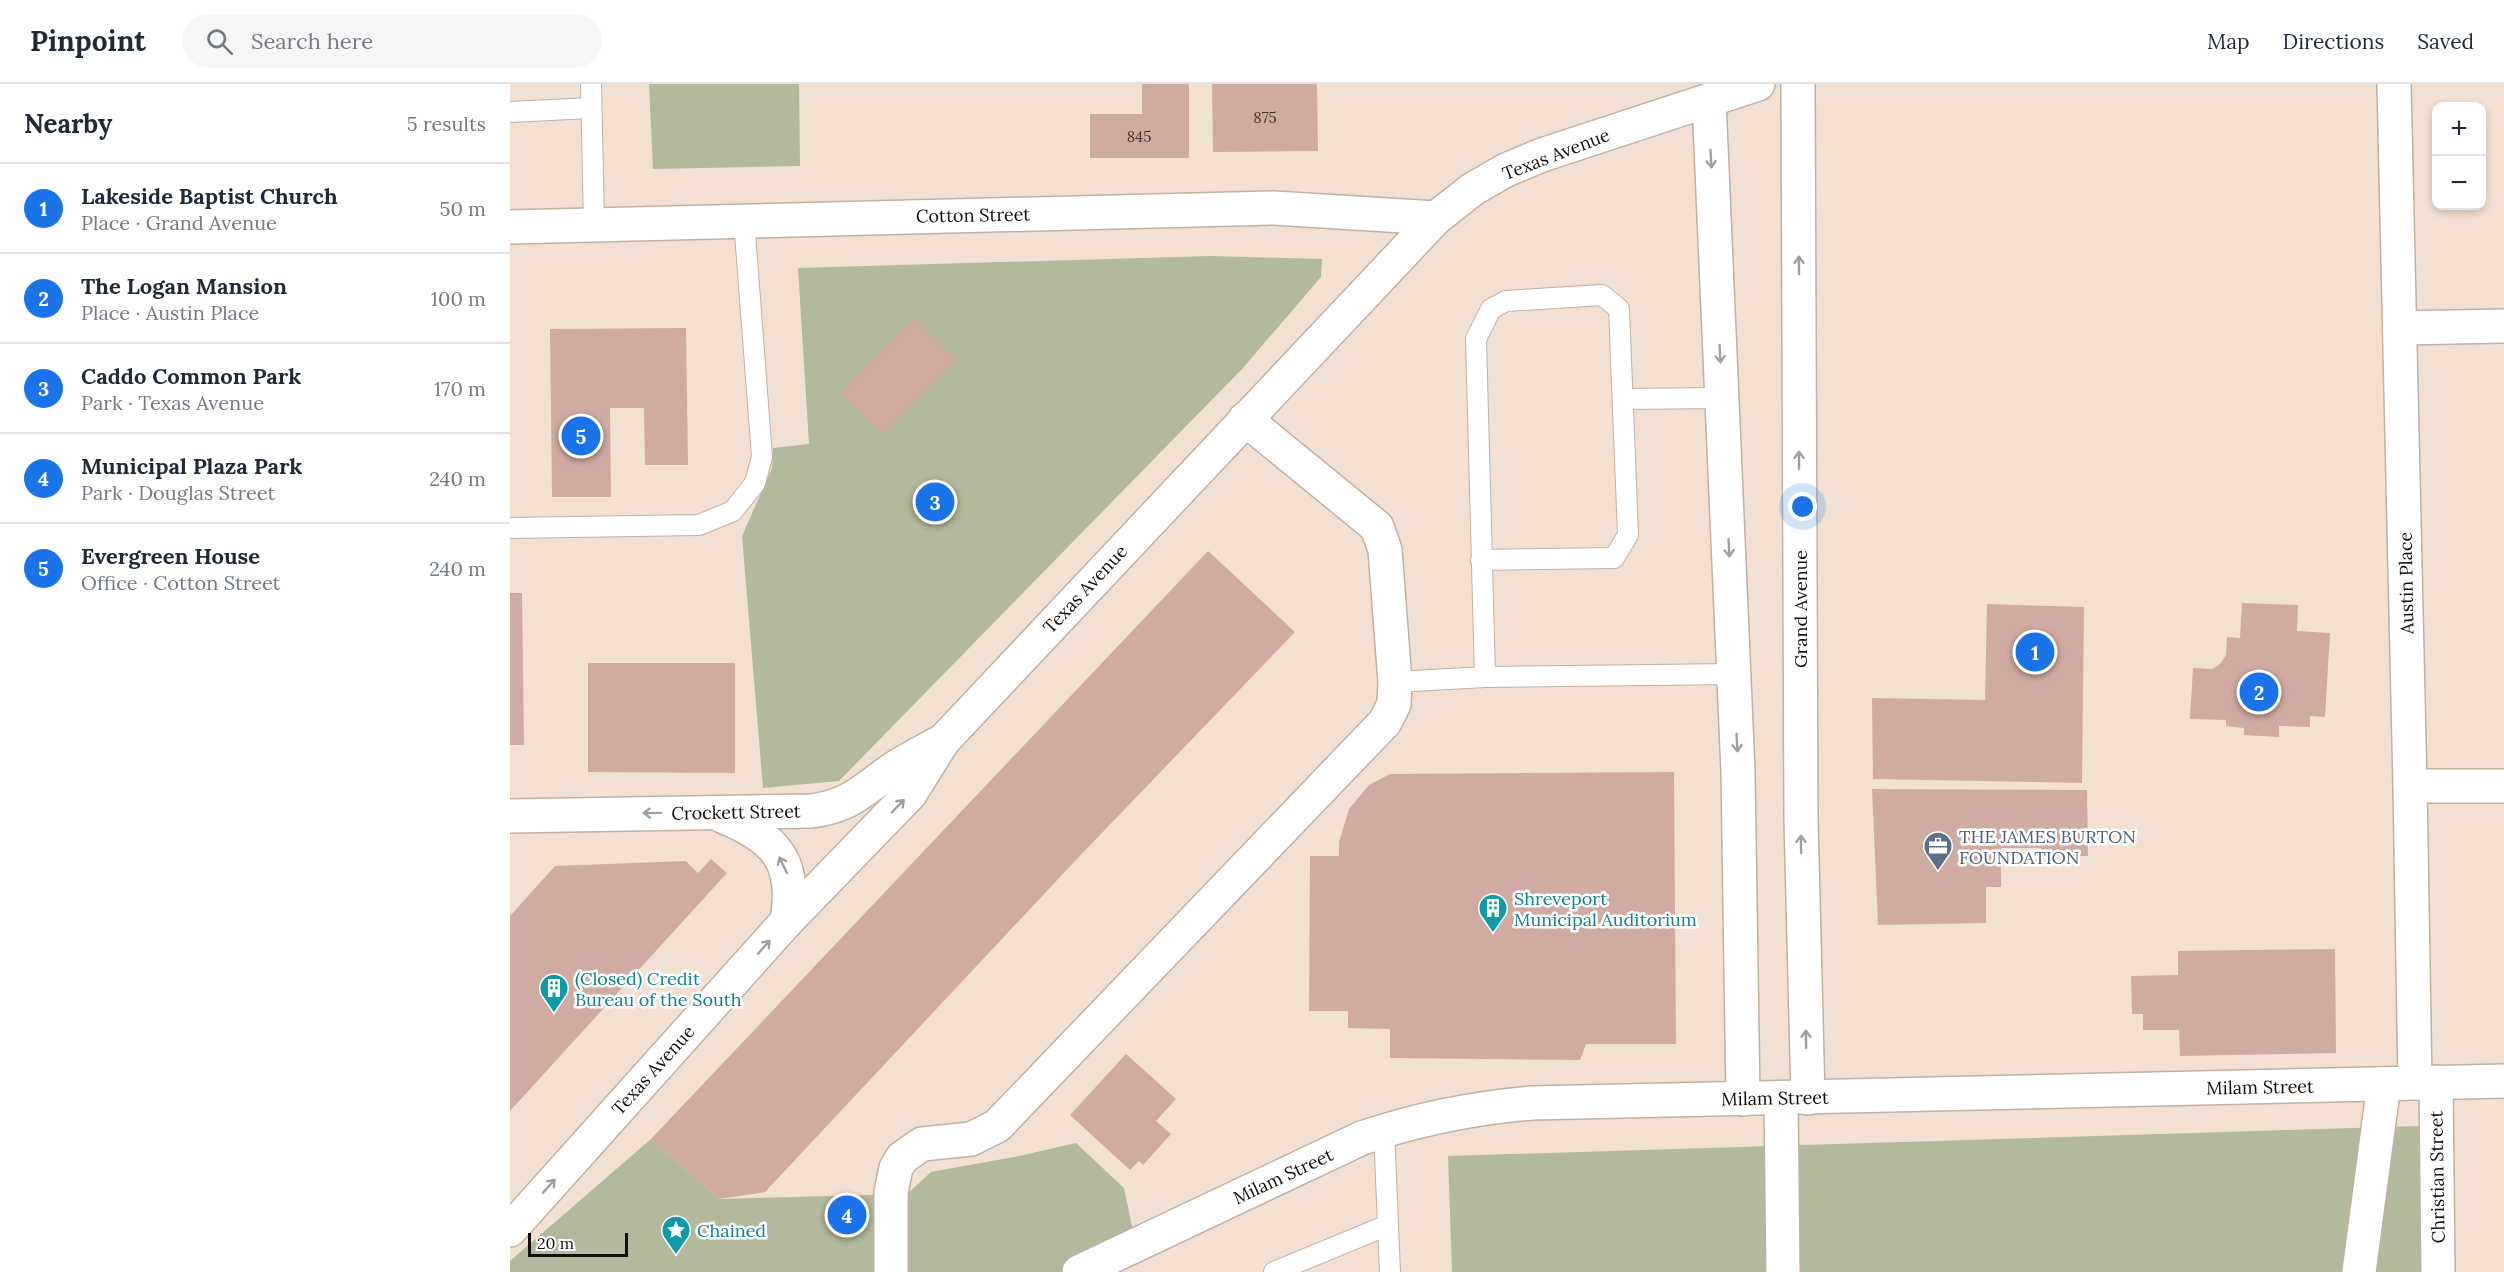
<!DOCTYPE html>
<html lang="en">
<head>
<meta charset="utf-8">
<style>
	:root { --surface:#fff; --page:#f6f6f7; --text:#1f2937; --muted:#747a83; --line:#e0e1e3; --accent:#1a73e8 }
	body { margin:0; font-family:Lora,serif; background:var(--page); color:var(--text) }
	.controls { position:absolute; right:18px; top:18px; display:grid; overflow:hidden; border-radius:12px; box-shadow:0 3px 9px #0003 }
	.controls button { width:54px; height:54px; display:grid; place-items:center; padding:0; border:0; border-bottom:2px solid var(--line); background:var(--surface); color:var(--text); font:30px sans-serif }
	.scale { position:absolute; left:18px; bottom:15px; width:100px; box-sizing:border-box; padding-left:6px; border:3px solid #140f09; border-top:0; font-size:16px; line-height:21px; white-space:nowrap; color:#140f09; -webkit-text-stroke:4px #fff; paint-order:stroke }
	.you { position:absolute; left:1293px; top:423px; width:21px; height:21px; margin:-15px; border:4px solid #fff; border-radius:50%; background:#1a73e8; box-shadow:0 0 0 9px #1a73e833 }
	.badge { display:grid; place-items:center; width:39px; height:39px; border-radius:50%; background:var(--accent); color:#fff; font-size:20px; font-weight:700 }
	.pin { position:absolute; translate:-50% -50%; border:3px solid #fff; box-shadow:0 2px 6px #0006 }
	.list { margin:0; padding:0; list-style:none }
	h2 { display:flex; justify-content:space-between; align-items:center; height:78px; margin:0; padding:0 24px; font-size:26px }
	h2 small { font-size:20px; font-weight:400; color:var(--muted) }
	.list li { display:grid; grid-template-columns:39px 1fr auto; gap:18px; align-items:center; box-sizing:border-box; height:90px; padding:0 24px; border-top:2px solid var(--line) }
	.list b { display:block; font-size:22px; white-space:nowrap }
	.list p { margin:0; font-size:20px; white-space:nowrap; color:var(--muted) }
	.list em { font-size:20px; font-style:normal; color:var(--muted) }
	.icon { flex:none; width:33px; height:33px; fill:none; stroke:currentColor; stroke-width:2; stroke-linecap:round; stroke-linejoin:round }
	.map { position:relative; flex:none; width:1994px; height:1188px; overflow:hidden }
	header { display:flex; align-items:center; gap:36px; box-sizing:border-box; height:84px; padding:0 30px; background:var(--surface); border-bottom:2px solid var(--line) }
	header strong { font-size:28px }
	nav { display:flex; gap:33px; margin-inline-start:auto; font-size:21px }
	.search { width:420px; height:54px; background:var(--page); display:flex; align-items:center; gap:15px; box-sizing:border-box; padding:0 21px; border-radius:33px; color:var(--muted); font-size:22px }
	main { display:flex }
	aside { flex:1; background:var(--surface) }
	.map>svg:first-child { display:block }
	.green { fill:#b3b99c }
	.building { fill:#d0aba1 }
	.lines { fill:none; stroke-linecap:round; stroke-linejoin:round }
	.lane-casing { stroke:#c1b1a2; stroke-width:22 }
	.street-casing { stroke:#c1b1a2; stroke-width:36 }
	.secondary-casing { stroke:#c1b1a2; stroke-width:36 }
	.primary-casing { stroke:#c1b1a2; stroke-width:36 }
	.lane { stroke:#fff; stroke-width:20 }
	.street { stroke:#fff; stroke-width:33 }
	.secondary { stroke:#fff; stroke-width:33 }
	.primary { stroke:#fff; stroke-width:33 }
	.oneway { stroke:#a19f9d }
	.labels { text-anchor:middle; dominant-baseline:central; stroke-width:5; stroke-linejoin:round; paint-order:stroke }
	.number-label { font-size:15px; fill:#43362f }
	.street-label { font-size:18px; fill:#140f09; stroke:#fff }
	.service-label { font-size:18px; fill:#4e5e75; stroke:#fff; text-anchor:start }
	.culture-label { font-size:18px; fill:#0d838f; stroke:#fff; text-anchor:start }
</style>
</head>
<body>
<header>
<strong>Pinpoint</strong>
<div class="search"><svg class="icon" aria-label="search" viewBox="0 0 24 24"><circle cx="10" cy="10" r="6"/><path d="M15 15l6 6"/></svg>Search here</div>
<nav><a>Map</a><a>Directions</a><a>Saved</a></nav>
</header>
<main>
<aside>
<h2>Nearby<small>5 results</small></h2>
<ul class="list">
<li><span class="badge">1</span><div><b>Lakeside Baptist Church</b><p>Place · Grand Avenue</p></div><em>50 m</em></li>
<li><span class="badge">2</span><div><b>The Logan Mansion</b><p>Place · Austin Place</p></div><em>100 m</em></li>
<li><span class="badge">3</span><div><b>Caddo Common Park</b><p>Park · Texas Avenue</p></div><em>170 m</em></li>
<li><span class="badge">4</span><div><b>Municipal Plaza Park</b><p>Park · Douglas Street</p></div><em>240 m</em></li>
<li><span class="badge">5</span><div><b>Evergreen House</b><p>Office · Cotton Street</p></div><em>240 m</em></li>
</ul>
</aside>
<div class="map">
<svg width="1994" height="1188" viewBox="0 0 1994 1188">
	<rect width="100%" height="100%" fill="#f2e1d2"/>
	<g class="green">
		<path d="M139,0H289L290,82L143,85Z"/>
		<path d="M700,172L812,175L811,193L732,285L329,697L253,704L232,452L262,384L263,364L299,360L288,184Z"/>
		<path d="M1909,1042L1912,1188H942L938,1072Z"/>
		<path d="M141,1055L209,1115L397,1110L421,1088L509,1072L566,1059L614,1104L626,1161L569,1188H0V1177Z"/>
	</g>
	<g class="building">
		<path d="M632,0H679V74H580V30H632Z"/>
		<path d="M702,0H807L808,67L703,68Z"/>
		<path d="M405,235L446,276L372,350L331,309Z"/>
		<path d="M176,244L178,381H135L134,324H100L101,413H42L40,245Z"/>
		<path d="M698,467L785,548L564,778L255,1108L209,1115L141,1055Z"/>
		<path d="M0,509H12L14,661H0Z"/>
		<path d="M1732,519L1788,521L1787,547L1820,549L1815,633L1800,632V643L1769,642V653L1734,651V644L1716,642V636L1680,635L1683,584L1702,585L1710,580L1716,571L1717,553L1730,554Z"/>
		<path d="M1477,520L1574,523L1572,699L1363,695L1362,614L1475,616Z"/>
		<path d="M78,579H225V689L78,688Z"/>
		<path d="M1164,688L1166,960H1076L1070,976L880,974V945L838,944V927H799L800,772H829V758L839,725L859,701L880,690Z"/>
		<path d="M1362,705L1577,706L1578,772H1533L1531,764H1491V803H1476V839L1368,841Z"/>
		<path d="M201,775L217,789L0,1027V832L45,782L176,777L188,789Z"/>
		<path d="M1825,865L1826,969L1670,972L1669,946H1633V930H1622L1621,892L1668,891V867Z"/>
		<path d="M616,970L666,1015L646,1037L661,1050L633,1081L629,1077L620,1086L560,1031Z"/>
	</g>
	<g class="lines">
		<g class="lane-casing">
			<g id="lane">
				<path d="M81,0L84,141"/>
				<path d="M0,28L81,24"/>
				<path d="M1113,315L1212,314"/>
				<path d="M0,444L189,441L223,427L245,399L252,373L234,136"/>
				<path d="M971,476L1104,474L1118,451L1109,225L1092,211L996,217L981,225L966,255L975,593"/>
				<path d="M885,598L975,593L1224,590"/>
				<path d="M874,1047L880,1188"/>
				<path d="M764,1188L878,1141"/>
			</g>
		</g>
		<g class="street-casing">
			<g id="street">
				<path d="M1288,0L1291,736L1298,1014"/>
				<path d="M1884,0L1900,702L1905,999"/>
				<path d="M1199,16L1228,688L1233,1015"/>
				<path d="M0,143L764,124L926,134"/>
				<path d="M1890,244L1994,242"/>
				<path d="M1900,702H1994"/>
				<path d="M1926,998L1928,1188"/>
				<path d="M1271,1014L1273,1188"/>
				<path d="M381,1188V1108L386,1084L392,1074L412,1060L461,1055L487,1042L875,638L884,620L885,598L875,466L867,443L735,335"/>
				<path d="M1849,1188L1874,1000"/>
			</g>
		</g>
		<g class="secondary-casing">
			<path id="secondary" d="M569,1188L852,1054C908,1035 962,1024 1022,1019L1994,997"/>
		</g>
		<g class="primary-casing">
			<g id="primary">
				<path d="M0,732L302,727C337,722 349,710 376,690C392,678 411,669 429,659"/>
				<path d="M212,732C266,754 287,777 277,837"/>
				<path d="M0,1146L277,837L400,710L433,657L926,134L963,105L996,86L1032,71L1248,0"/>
			</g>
		</g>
		<use href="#lane" class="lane"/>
		<use href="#street" class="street"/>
		<use href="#secondary" class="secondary"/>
		<use href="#primary" class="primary"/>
	</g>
	<defs><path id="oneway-shaft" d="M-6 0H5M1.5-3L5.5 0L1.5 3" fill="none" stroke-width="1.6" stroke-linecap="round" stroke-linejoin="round" transform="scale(1.5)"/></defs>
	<g class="oneway">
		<use href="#oneway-shaft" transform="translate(1201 75) rotate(87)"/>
		<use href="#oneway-shaft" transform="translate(1289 181) rotate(-90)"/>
		<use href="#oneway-shaft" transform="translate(1210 270) rotate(87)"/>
		<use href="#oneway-shaft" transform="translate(1289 376) rotate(-90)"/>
		<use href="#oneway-shaft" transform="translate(1219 464) rotate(87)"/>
		<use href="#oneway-shaft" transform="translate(1227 659) rotate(87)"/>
		<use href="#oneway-shaft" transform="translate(388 722) rotate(-46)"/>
		<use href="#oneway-shaft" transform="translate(142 729) rotate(179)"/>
		<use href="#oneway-shaft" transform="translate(1291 760) rotate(-91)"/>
		<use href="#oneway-shaft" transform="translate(273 781) rotate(-116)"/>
		<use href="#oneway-shaft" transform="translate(254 863) rotate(-48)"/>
		<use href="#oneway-shaft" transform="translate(1296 955) rotate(-91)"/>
		<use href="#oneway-shaft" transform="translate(39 1102) rotate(-48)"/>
	</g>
	<defs>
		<g id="office-pin" transform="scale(1.5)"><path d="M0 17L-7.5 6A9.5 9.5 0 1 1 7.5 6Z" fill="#5c6f8a" stroke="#fff"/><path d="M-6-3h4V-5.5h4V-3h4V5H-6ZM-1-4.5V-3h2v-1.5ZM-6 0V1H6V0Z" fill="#fff"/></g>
		<g id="building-pin" transform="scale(1.5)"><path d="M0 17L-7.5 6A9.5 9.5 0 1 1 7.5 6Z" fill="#0f9aa8" stroke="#fff"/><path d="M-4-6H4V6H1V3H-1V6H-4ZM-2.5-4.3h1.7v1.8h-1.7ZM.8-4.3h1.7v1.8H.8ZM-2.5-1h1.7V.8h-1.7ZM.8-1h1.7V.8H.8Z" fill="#fff"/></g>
		<g id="sight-pin" transform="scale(1.5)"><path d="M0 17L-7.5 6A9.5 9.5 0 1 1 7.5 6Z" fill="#0f9aa8" stroke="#fff"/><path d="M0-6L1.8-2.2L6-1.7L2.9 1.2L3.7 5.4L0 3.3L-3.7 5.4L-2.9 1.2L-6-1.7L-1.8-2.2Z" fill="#fff"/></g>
	</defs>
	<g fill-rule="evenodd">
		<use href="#office-pin" x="1428" y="762"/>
		<use href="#building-pin" x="983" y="824"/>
		<use href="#building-pin" x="44" y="904"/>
		<use href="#sight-pin" x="166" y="1146"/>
	</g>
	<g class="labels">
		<g class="number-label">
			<text x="755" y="33">875</text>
			<text x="629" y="52">845</text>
		</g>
		<g class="street-label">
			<text transform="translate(1046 70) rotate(-21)">Texas Avenue</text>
			<text transform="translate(463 131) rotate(-1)">Cotton Street</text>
			<text transform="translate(1896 499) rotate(-91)">Austin Place</text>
			<text transform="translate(575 505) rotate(-47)">Texas Avenue</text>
			<text transform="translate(1290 525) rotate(-90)">Grand Avenue</text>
			<text transform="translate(226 728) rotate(-1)">Crockett Street</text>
			<text transform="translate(143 986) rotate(-48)">Texas Avenue</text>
			<text transform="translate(1750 1003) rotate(-1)">Milam Street</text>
			<text transform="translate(1265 1014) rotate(-1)">Milam Street</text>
			<text transform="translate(773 1092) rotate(-25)">Milam Street</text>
			<text transform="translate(1927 1093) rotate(-91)">Christian Street</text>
		</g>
		<g class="service-label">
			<text x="1449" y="752">THE JAMES BURTON<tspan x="1449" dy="21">FOUNDATION</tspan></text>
		</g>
		<g class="culture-label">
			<text x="1004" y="814">Shreveport<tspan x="1004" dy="21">Municipal Auditorium</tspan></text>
			<text x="65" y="894">(Closed) Credit<tspan x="65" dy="21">Bureau of the South</tspan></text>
			<text x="187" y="1146">Chained</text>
		</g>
	</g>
</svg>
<div class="controls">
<button>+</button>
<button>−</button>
</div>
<div class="scale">20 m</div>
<div class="you"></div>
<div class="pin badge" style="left:1525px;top:568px">1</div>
<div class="pin badge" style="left:1749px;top:608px">2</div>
<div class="pin badge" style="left:425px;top:418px">3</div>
<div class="pin badge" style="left:337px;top:1131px">4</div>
<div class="pin badge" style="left:71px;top:352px">5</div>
</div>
</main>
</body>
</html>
